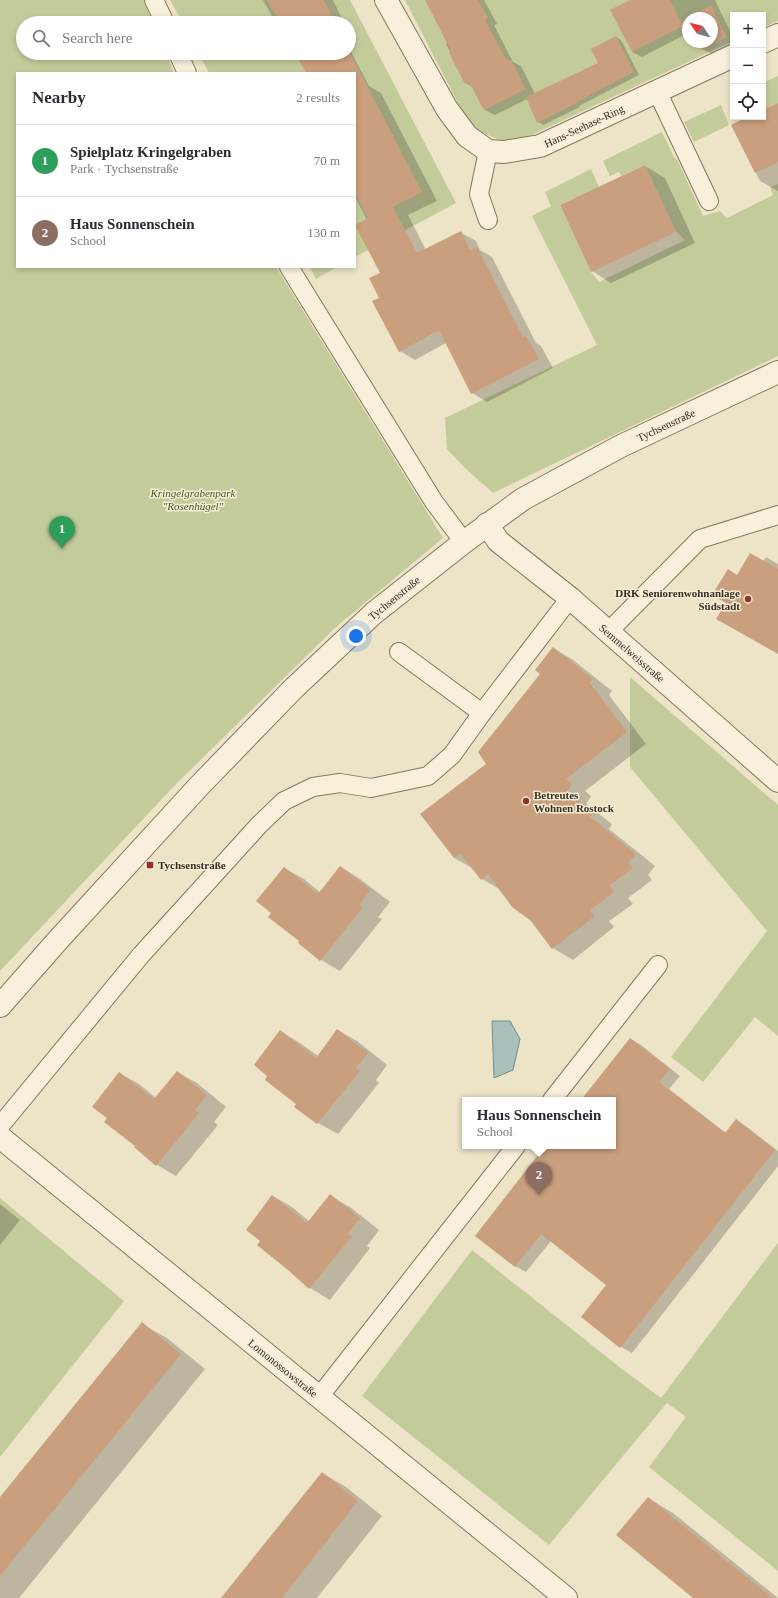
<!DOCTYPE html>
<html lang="en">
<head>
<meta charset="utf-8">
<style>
	:root { --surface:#fff; --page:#f7f7f7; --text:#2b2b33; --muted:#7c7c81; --line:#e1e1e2; --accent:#ea580c }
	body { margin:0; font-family:Georgia,serif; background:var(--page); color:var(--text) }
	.controls { position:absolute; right:12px; top:12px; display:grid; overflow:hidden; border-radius:0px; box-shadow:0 2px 6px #0003 }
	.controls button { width:36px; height:36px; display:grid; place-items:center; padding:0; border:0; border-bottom:1px solid var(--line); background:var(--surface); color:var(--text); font:20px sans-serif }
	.compass { position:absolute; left:682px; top:12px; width:36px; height:36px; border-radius:50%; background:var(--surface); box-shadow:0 2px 6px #0003; rotate:305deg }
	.you { position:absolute; left:356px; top:636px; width:14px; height:14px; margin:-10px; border:3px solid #fff; border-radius:50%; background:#1a73e8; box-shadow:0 0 0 6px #1a73e833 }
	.badge { display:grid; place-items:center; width:26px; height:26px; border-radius:50%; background:var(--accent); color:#fff; font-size:13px; font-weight:700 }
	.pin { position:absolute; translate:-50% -33px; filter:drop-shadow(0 1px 2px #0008) }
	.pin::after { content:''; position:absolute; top:21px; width:14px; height:12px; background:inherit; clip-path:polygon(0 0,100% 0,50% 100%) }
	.popup { position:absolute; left:462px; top:1097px; width:154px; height:52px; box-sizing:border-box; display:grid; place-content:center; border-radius:0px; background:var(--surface); filter:drop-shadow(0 1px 3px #0005); font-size:13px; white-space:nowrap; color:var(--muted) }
	.popup b { font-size:15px; color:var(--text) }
	.popup::after { content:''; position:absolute; left:50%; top:100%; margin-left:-8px; border:8px solid transparent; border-top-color:var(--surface) }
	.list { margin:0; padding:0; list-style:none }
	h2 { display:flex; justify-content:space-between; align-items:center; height:52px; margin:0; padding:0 16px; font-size:17px }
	h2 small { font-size:13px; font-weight:400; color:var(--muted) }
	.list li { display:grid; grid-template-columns:26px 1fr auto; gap:12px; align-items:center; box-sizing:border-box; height:72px; padding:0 16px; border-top:1px solid var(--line) }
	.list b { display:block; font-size:15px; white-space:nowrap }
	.list p { margin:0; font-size:13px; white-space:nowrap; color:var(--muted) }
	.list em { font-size:13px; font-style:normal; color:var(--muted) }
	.icon { flex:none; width:22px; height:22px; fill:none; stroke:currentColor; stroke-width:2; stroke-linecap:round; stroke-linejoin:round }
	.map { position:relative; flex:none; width:778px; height:1598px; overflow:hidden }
	.search { position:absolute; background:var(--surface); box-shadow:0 2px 6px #0003; left:16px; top:16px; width:340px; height:44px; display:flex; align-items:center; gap:10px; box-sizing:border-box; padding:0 14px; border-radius:22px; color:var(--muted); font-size:15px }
	.panel { position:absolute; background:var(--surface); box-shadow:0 2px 6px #0003; left:16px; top:72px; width:340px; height:196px; border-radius:0px }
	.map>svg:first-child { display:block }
	.green { fill:#c4cb9b; fill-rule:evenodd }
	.water { fill:#a8c1ba; stroke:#6f8f88 }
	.shadow { fill:#0003 }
	.building { fill:#ca9f7e }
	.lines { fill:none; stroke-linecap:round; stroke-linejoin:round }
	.service-casing { stroke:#88755d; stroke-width:20 }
	.minor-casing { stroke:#88755d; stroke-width:24 }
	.service { stroke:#f8f0da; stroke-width:18 }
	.minor { stroke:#f8f0da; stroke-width:22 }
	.poi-dot { fill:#95302f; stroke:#f5edd6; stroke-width:1.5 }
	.labels { text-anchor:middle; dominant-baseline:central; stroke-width:3; stroke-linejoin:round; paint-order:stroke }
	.street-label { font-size:11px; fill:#392d20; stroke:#f5edd6 }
	.park-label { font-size:11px; font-style:italic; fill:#485527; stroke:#f5edd6 }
	.poi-label { font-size:11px; font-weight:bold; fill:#392d20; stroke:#f5edd6; text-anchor:start }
</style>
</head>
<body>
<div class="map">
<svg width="778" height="1598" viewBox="0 0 778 1598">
	<rect width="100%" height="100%" fill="#ede3c7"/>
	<g class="green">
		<path d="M0,0H144L153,23H23V53H166L174,73H17V267H276L443,538L336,627L176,784L0,971Z"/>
		<path d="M170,0H350L456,203L355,257V73H209L198,53H349V23H183Z"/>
		<path d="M405,0H778V21L763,28V15H733V41L525,138L505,142L480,132L465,117ZM688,18H712V42H688Z"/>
		<path d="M778,76V103L763,110V83Z"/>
		<path d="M721,105L729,125L694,142L684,122Z"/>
		<path d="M662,132L674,157L678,161L703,216L720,211L727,218L773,195L770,187L778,184V356L493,493L466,469L447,449L445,418L597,345L532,216L551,206L545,192L591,169L599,187L560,205L591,272L599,282L685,240L676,232L645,165L621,176L619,172L610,176L603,161Z"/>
		<path d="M310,267H337L316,279Z"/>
		<path d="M630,677L778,805V1036L755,1017L703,1082L671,1057L767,931L630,767Z"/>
		<path d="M0,1198L124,1301L0,1457Z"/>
		<path d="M778,1243V1571L649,1467L686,1417L667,1403L549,1545L362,1396L472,1250L622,1369L661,1398Z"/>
	</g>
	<path class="water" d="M492,1021H510L520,1039L513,1070L494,1078Z"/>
	<g class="shadow">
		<path d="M263,0H333L344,23H276Z"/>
		<path d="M426,0H484L497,24L494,25L513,62L521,66L535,94L599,64L616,37L621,40L639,75L579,106L580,107L543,125L538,122L527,99L495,115L485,110L474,88L466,83L446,44L448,42Z"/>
		<path d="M631,0H715L733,37V44L712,54L702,49L699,42H712V18H688V33L642,57L632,52Z"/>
		<path d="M349,32L356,45L349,48L369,86L381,93L437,201L408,215L426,250L460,232L476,241L480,250L492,257L536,343L541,346L553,368L487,402L472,393L446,343L415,360L400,351L380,298L381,273L367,220L355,197V73H307L296,53H349Z"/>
		<path d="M778,104V191L760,181L732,125L750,117H763V111Z"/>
		<path d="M645,166L665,178L695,243L611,283L592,271Z"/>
		<path d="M766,557L778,564V653L727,603L738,576L763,561Z"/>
		<path d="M553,648L573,660L612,691L609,695L646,744L585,791L591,796L586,804L612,824L609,829L655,866L648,875L652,880L628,898L633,904L609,921L614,927L573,960L553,948L532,920L501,890L482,879L474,869L454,858L488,764L542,674Z"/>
		<path d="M341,867L360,879L390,902L378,917L382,919L340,971L321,960L272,913L284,868L304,879L321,893Z"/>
		<path d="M338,1030L357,1041L387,1065L376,1080L379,1083L338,1134L318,1123L295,1107L298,1104L280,1031L300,1043L318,1056Z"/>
		<path d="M630,1039L641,1045L680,1076L669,1089L726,1133L736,1120L747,1127L778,1151V1166L632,1353L621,1347L582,1317L608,1285L551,1241L526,1272L515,1266L547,1146H613V1100H583Z"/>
		<path d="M177,1072L197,1083L226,1107L214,1122L218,1125L176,1176L157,1165L108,1117L119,1073L139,1084L156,1098Z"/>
		<path d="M273,1196L292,1207L310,1222L330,1196L350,1207L379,1230L367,1246L370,1248L330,1300L310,1288L262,1241Z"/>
		<path d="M0,1204L20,1220L0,1245Z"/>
		<path d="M142,1324L167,1338L205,1369L19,1598H0V1499Z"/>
		<path d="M322,1473L346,1487L382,1516L317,1598H223Z"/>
		<path d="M648,1498L673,1513L778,1598H695Z"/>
	</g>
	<g class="building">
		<path d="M267,0H324L335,23H280Z"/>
		<path d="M425,0H478L488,18L485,20L507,61L511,60L526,89L484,110L469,82L465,84L449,53H452Z"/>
		<path d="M630,0H670L683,26L632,52L610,10Z"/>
		<path d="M711,5L727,37L702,50L698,42H712V18H688V22L686,18Z"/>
		<path d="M616,36L634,72L575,103V104L537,123L526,97L598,63L591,49Z"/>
		<path d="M349,51L422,192L393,207L417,253L461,231L470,250L477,247L523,337L526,336L539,359L471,394L439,330L399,352L372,301L379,298L369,278L380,273L355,225L368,218L355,193V73H306L295,53H349Z"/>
		<path d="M778,103V162L755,173L731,125L747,117H763V110Z"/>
		<path d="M645,165L676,232L591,272L560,205Z"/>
		<path d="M750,553L778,569V654L716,619L726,603L712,595L728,569L737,575Z"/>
		<path d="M553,647L593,679L590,683L627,732L566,779L572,784L567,792L593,812L590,817L636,854L628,863L633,868L609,886L614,892L590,910L595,916L552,949L531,921L512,907L488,874L481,880L460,853L454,858L420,814L486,764L478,752L540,674L535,670Z"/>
		<path d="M340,866L371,890L359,905L363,907L320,961L298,943L299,941L268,917L271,913L256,901L284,867L318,894Z"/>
		<path d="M337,1029L368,1053L356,1068L360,1071L317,1124L294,1107L296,1104L265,1080L267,1076L254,1065L280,1030L316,1058Z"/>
		<path d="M630,1038L670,1069L659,1082L725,1133L736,1119L775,1150L620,1348L581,1317L606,1285L541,1234L515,1267L475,1236L545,1146H613V1100H581Z"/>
		<path d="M177,1071L207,1095L195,1110L199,1113L156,1166L134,1147L135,1146L104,1122L107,1118L92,1107L119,1072L154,1099Z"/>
		<path d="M330,1194L360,1218L348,1234L352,1236L309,1289L288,1270L257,1245L260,1241L246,1230L272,1195L307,1223Z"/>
		<path d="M142,1322L181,1354L0,1576V1497Z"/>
		<path d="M322,1472L358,1501L282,1598H221Z"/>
		<path d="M648,1497L772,1598H693L616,1535Z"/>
	</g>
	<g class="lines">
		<g class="service-casing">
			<g id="service">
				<path d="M154,0L165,23"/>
				<path d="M178,53L187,73"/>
				<path d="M657,91L709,201"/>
				<path d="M488,151L479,194L488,220"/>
				<path d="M289,267L434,502L464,542"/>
				<path d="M608,632L700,539L778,515"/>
				<path d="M399,652L482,713"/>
				<path d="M552,1100L658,965"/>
				<path d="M0,1126L141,955L259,825L284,801L313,787L340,783L371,788L428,776L452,755L482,713L570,598"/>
				<path d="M319,1397L516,1146"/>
			</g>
		</g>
		<g class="minor-casing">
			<g id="minor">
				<path d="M386,0L447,109L467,136L488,151L504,152L540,146L733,56"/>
				<path d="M763,42L778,35"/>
				<path d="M487,524L498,541L570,598L778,781"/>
				<path d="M0,1006L59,939L200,785L294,688L374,613L464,542L523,499L621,446L778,372"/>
				<path d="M0,1137L566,1598"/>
			</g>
		</g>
		<use href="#service" class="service"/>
		<use href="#minor" class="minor"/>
	</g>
	<g class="poi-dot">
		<circle cx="748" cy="599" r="4"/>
		<circle cx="526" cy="801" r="4"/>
		<rect x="146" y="861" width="8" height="8" rx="2"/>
	</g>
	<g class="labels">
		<g class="street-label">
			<text transform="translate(584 126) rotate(-25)">Hans-Seehase-Ring</text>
			<text transform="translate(666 425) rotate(-25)">Tychsenstraße</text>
			<text transform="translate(394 598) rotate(-39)">Tychsenstraße</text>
			<text transform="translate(632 653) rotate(41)">Semmelweisstraße</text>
			<text transform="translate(283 1368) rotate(39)">Lomonossowstraße</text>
		</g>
		<g class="park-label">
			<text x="193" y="493">Kringelgrabenpark<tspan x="193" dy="13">"Rosenhügel"</tspan></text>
		</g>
		<g class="poi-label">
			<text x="740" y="593" text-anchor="end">DRK Seniorenwohnanlage<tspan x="740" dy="13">Südstadt</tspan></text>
			<text x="534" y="795">Betreutes<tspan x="534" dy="13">Wohnen Rostock</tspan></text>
			<text x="158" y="865">Tychsenstraße</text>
		</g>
	</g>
</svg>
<div class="controls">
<button>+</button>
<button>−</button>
<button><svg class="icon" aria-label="locate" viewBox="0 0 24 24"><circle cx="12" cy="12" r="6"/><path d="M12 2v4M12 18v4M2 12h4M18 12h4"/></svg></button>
</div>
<svg class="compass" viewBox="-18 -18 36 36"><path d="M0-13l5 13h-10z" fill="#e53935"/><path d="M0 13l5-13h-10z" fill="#7c7c81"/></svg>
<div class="you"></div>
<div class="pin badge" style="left:62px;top:549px;background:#2e9e5b">1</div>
<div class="pin badge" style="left:539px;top:1195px;background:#8d6e63">2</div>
<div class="popup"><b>Haus Sonnenschein</b>School</div>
<div class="search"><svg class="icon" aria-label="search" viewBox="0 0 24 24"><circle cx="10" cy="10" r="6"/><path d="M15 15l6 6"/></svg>Search here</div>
<section class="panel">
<h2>Nearby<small>2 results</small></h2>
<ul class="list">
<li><span class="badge" style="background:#2e9e5b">1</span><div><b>Spielplatz Kringelgraben</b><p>Park · Tychsenstraße</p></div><em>70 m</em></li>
<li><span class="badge" style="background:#8d6e63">2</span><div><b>Haus Sonnenschein</b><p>School</p></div><em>130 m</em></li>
</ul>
</section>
</div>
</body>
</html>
